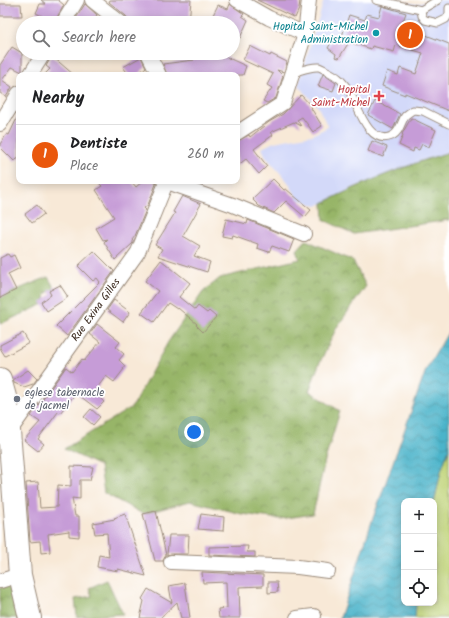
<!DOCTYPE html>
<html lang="en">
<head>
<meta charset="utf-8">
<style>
	:root { --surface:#fff; --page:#f6f6f6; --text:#202124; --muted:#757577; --line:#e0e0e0; --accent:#ea580c }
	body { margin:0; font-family:Kalam,sans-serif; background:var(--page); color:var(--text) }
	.controls { position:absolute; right:12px; bottom:12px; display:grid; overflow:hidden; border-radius:8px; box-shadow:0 2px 10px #0003 }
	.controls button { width:36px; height:36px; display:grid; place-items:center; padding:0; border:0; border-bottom:1px solid var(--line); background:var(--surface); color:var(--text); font:20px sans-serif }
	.you { position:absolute; left:194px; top:432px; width:14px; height:14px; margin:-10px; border:3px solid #fff; border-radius:50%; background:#1a73e8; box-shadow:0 0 0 6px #1a73e833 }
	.badge { display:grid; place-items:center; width:26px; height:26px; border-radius:50%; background:var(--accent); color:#fff; font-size:13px; font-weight:700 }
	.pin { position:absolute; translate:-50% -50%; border:2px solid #fff; box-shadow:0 1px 4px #0006 }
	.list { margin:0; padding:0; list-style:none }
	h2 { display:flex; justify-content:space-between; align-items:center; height:52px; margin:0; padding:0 16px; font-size:17px }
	h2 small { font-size:13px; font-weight:400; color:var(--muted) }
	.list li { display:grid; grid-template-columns:26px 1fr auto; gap:12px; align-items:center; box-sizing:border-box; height:60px; padding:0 16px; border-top:1px solid var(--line) }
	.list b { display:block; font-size:15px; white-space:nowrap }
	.list p { margin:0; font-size:13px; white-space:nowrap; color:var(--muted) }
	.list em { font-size:13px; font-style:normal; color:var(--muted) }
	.icon { flex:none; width:22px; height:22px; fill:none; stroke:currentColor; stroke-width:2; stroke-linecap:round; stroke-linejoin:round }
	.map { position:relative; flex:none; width:449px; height:618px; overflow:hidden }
	.search { position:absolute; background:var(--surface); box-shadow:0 2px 10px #0003; left:16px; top:16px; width:224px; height:44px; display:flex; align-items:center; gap:10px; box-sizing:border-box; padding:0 14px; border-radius:22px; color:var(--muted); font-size:15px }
	.panel { position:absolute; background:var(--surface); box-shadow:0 2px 10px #0003; left:16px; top:72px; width:224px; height:112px; border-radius:8px }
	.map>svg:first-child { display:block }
	.built { fill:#d3d9f9 }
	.green { fill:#bfd377; stroke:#7d7e4a }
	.forest { fill:url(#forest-crowns); stroke:#697043 }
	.water { fill:url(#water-waves); stroke:#446f74 }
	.building { fill:#c69cd7 }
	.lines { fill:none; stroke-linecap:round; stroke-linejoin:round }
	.lane-casing { stroke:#9a8a7a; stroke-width:9 }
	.street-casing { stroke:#9a8a7a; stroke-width:16 }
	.primary-casing { stroke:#9a8a7a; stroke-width:24 }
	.lane { stroke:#fff; stroke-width:7 }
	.street { stroke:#fff; stroke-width:14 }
	.primary { stroke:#fff; stroke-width:22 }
	.culture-dot { fill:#0f9aa8; stroke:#fff; stroke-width:1.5 }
	.health-dot { fill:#e0444e; stroke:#fff; stroke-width:1.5 }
	.worship-dot { fill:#6b7280; stroke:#fff; stroke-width:1.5 }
	.labels { text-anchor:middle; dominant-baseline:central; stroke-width:3.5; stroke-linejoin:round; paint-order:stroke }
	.culture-label { font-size:11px; fill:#0d838f; stroke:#fff; text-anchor:end }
	.health-label { font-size:11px; fill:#be3a42; stroke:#fff; text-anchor:end }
	.street-label { font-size:11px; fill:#3b2a1e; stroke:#fff }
	.worship-label { font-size:11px; fill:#5b616d; stroke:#fff; text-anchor:start }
</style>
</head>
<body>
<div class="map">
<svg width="449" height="618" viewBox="0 0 449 618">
	<defs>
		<pattern id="forest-crowns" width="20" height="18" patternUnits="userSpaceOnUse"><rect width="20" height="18" fill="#97b568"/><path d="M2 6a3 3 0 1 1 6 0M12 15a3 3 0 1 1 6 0" fill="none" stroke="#7c9355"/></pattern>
		<pattern id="water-waves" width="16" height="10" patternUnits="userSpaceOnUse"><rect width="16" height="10" fill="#4cb4ca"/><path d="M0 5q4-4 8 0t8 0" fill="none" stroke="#4093a3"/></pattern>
	</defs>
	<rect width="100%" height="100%" fill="#fff"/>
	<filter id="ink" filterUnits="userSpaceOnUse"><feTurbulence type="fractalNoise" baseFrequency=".025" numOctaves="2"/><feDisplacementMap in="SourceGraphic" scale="8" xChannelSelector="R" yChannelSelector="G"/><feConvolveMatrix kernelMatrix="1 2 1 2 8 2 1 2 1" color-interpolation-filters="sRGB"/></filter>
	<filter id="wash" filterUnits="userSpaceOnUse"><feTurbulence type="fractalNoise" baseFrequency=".012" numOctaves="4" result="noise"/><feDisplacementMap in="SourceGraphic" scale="16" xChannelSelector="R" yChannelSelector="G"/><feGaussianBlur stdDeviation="0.9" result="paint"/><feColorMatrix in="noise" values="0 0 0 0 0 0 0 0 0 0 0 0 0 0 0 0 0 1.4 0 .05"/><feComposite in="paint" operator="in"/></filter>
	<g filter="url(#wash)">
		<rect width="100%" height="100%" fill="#f8e9d7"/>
		<path class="built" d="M324,0H397L416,4L432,0H449V152L426,159L357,186L317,206L298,199L288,182L266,157L262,148L274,142L312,135L328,127L318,107L298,85Z"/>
		<path class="green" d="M449,448V618H415L416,603H434V503L441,471Z"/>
		<g class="forest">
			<path d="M449,152V220L354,234L324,220L323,203C364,182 405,166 449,152Z"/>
			<path d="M306,240L353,261L366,286L337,327L319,364L309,391L340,411L325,460L313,514L280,519L242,514L190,501L143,514L104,493L100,466L64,449L132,407L168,342L203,292L220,278L300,259L297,250Z"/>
			<path d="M48,277L55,289L46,293L44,304L0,324V297Z"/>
			<path d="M107,580L123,614L77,617L75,599L92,596L89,588Z"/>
			<path d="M8,586L19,618H0V588Z"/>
		</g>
		<path class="water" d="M449,331V448L441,471L434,503V501H404V603H416L415,618H340L372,521L426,370Z"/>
		<g id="blocks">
			<g class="building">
				<path d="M41,0H58L64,5L56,19L55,23H39L42,16L36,13L40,4H46Z"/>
				<path d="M110,0H191L189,23H129L126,16L109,2Z"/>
				<path d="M257,0H300L299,9L295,18Z"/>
				<path d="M0,4H21L22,16H0Z"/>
				<path d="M85,4L97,15L92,23H73Z"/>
				<path d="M230,4L244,14L242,16L248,20L240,38L233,35V23H209L218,5L228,9Z"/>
				<path d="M382,6L406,13L403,21L420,26L418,32L449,44V111L405,93V95L382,86L387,71L398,75L400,68L416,74L423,53L396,45L394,52L372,46L371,49L349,42L339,58L335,57L336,54L328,48L334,38L340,42L349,15L365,20L367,14L379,17Z"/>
				<path d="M100,17L107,23H96Z"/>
				<path d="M250,46L270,56L271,54L287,62L284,72L277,70L283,76L276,98L267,103L263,101L272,88L267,85L273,74L243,60Z"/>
				<path d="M12,47L22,53V72L12,67L2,80L12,87L6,97L0,93V65Z"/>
				<path d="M191,53H225L224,56L246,66L243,75H167L163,64L194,60Z"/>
				<path d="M52,56L74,75H44L50,69L46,66Z"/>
				<path d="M141,57L146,67L137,75H129L123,67Z"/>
				<path d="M323,74L336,83L333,91L318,86Z"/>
				<path d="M301,95L312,107L311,108L322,126L313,132L302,117L297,120L301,126L294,122L271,132L273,135L254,149L267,166L259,174L246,159L237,166V141L249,135L250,137L269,122L283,114Z"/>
				<path d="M375,101L400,114L393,129L368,115Z"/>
				<path d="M19,114V158L14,161L0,147V144L7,134L9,135Z"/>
				<path d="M411,118L436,130L429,147L422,144L419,150L414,148L413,152L399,145L403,135L402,134Z"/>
				<path d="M372,141L387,147L383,157L368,151Z"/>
				<path d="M273,179L284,190L286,189L311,210L305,217L286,201L274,213L259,206L253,200L254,199L253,198Z"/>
				<path d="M97,181H131L136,187L143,181H155L156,184L148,205L144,208L146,210L135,236L132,240L133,241V243L115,260L104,242L107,239L103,240L96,228L114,217L96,190L102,186Z"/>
				<path d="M182,196L201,204L183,236L200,246L194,256L210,262L207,272L158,256L162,249L155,245L175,213L173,212Z"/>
				<path d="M37,205L44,214L32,223L25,214Z"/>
				<path d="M226,219L247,224L248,220L294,239L289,252L272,246L269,252L257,248L258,244L233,235L232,238L222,236Z"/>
				<path d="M94,251L114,271L67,336L56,326L100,282L97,278L93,281L78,266Z"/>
				<path d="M8,254L10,257L14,255L20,268L8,274L16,290L0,298V258Z"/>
				<path d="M161,260L190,283L179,297L195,310L198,306L207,313L209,311L216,317L203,332L196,325L197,324L178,308L177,309L168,303L154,322L141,313L158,291L145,281Z"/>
				<path d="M60,285L68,297L47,311L41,302L51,295L49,291Z"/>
				<path d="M114,300L130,312L123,322L107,310Z"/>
				<path d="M97,324L120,342L116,347L124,354L119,360L125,366L123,369H124L114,382L106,376L94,392L104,402L97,409L76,393L60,413L58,412L38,439L44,444L38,451L24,440L40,422L31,416L66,367L72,372L82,359L84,361L100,342L90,334Z"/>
				<path d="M23,333L29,343L5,356L0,348V345Z"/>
				<path d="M28,370L37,379L33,384L24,387L14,383L13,380Z"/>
				<path d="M91,409L100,417L93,425L84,417Z"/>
				<path d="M71,466L93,467L90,480H80V499L72,498L75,516H79V537L69,536V531L48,534L50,552L41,553L40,541L30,542L26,483L38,482L40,508L57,507L58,485L71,486Z"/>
				<path d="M156,511L166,555L163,561H155L143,514Z"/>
				<path d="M125,514L146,576L118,569V571L97,567L99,555L109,557L107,533L95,534L93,523L115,519L114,518Z"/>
				<path d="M201,514L224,517L223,531L198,529Z"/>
				<path d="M169,535H189L188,554H171L167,555Z"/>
				<path d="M248,546L247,552H255V557L209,555V547Z"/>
				<path d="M202,572L263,575V586L239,587L240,618H219L218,609L227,608L226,582L203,583Z"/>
				<path d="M268,582H277L278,592L268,593Z"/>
				<path d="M185,583L190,618H181L177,602L160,618H140L144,601L142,599L148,589L172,603L169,586Z"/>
			</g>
		</g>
	</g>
	<g filter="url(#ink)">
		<use href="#blocks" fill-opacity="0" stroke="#9a8a7a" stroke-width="1"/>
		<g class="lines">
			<g class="lane-casing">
				<g id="lane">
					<path d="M376,0L421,10L438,0"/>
					<path d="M421,10L422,16L425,20L438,23L446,19L449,14V8"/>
					<path d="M292,73C300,71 310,66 319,67C322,68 325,70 327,71C337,76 341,79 348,89C357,102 367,147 392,136C400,132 401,122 405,116C407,114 410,112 413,110L423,111L449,124"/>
				</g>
			</g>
			<g class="street-casing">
				<g id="street">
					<path d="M92,0L121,23"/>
					<path d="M237,0L269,18L305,34"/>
					<path d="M63,23L77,0"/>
					<path d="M148,53L159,75"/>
					<path d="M30,75L44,53"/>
					<path d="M0,124L19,93"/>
					<path d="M237,133L283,103L305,34L309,0"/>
					<path d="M164,181L233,205L304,234"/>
					<path d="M9,432L138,252L166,183L168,181"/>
					<path d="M171,562L298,567L328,571"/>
					<path d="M0,581L20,575"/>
					<path d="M297,618L314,616"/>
				</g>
			</g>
			<g class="primary-casing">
				<path id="primary" d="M0,379L7,404L20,575L30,618"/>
			</g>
			<use href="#lane" class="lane"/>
			<use href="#street" class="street"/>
			<use href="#primary" class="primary"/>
		</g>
	</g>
	<circle class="culture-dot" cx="376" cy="33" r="4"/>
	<path class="health-dot" d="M377 90h4v4h4v4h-4v4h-4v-4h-4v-4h4z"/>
	<circle class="worship-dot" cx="17" cy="399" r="4"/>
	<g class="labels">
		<g class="culture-label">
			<text x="368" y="27">Hopital Saint-Michel<tspan x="368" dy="13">Administration</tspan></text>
		</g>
		<g class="health-label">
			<text x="370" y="90">Hopital<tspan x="370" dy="13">Saint-Michel</tspan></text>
		</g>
		<g class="street-label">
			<text transform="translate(96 310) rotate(-54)">Rue Exina Gilles</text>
		</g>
		<g class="worship-label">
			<text x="25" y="393">eglese tabernacle<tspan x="25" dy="13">de jacmel</tspan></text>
		</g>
	</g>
</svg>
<div class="controls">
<button>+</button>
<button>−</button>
<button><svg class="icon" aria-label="locate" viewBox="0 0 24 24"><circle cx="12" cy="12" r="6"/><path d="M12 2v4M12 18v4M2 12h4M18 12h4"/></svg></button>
</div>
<div class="you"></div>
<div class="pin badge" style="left:410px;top:35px">1</div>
<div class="search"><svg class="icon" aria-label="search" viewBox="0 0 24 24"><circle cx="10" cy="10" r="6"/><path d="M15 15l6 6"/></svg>Search here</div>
<section class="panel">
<h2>Nearby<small></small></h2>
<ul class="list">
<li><span class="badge">1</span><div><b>Dentiste</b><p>Place</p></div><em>260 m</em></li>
</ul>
</section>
</div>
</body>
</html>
